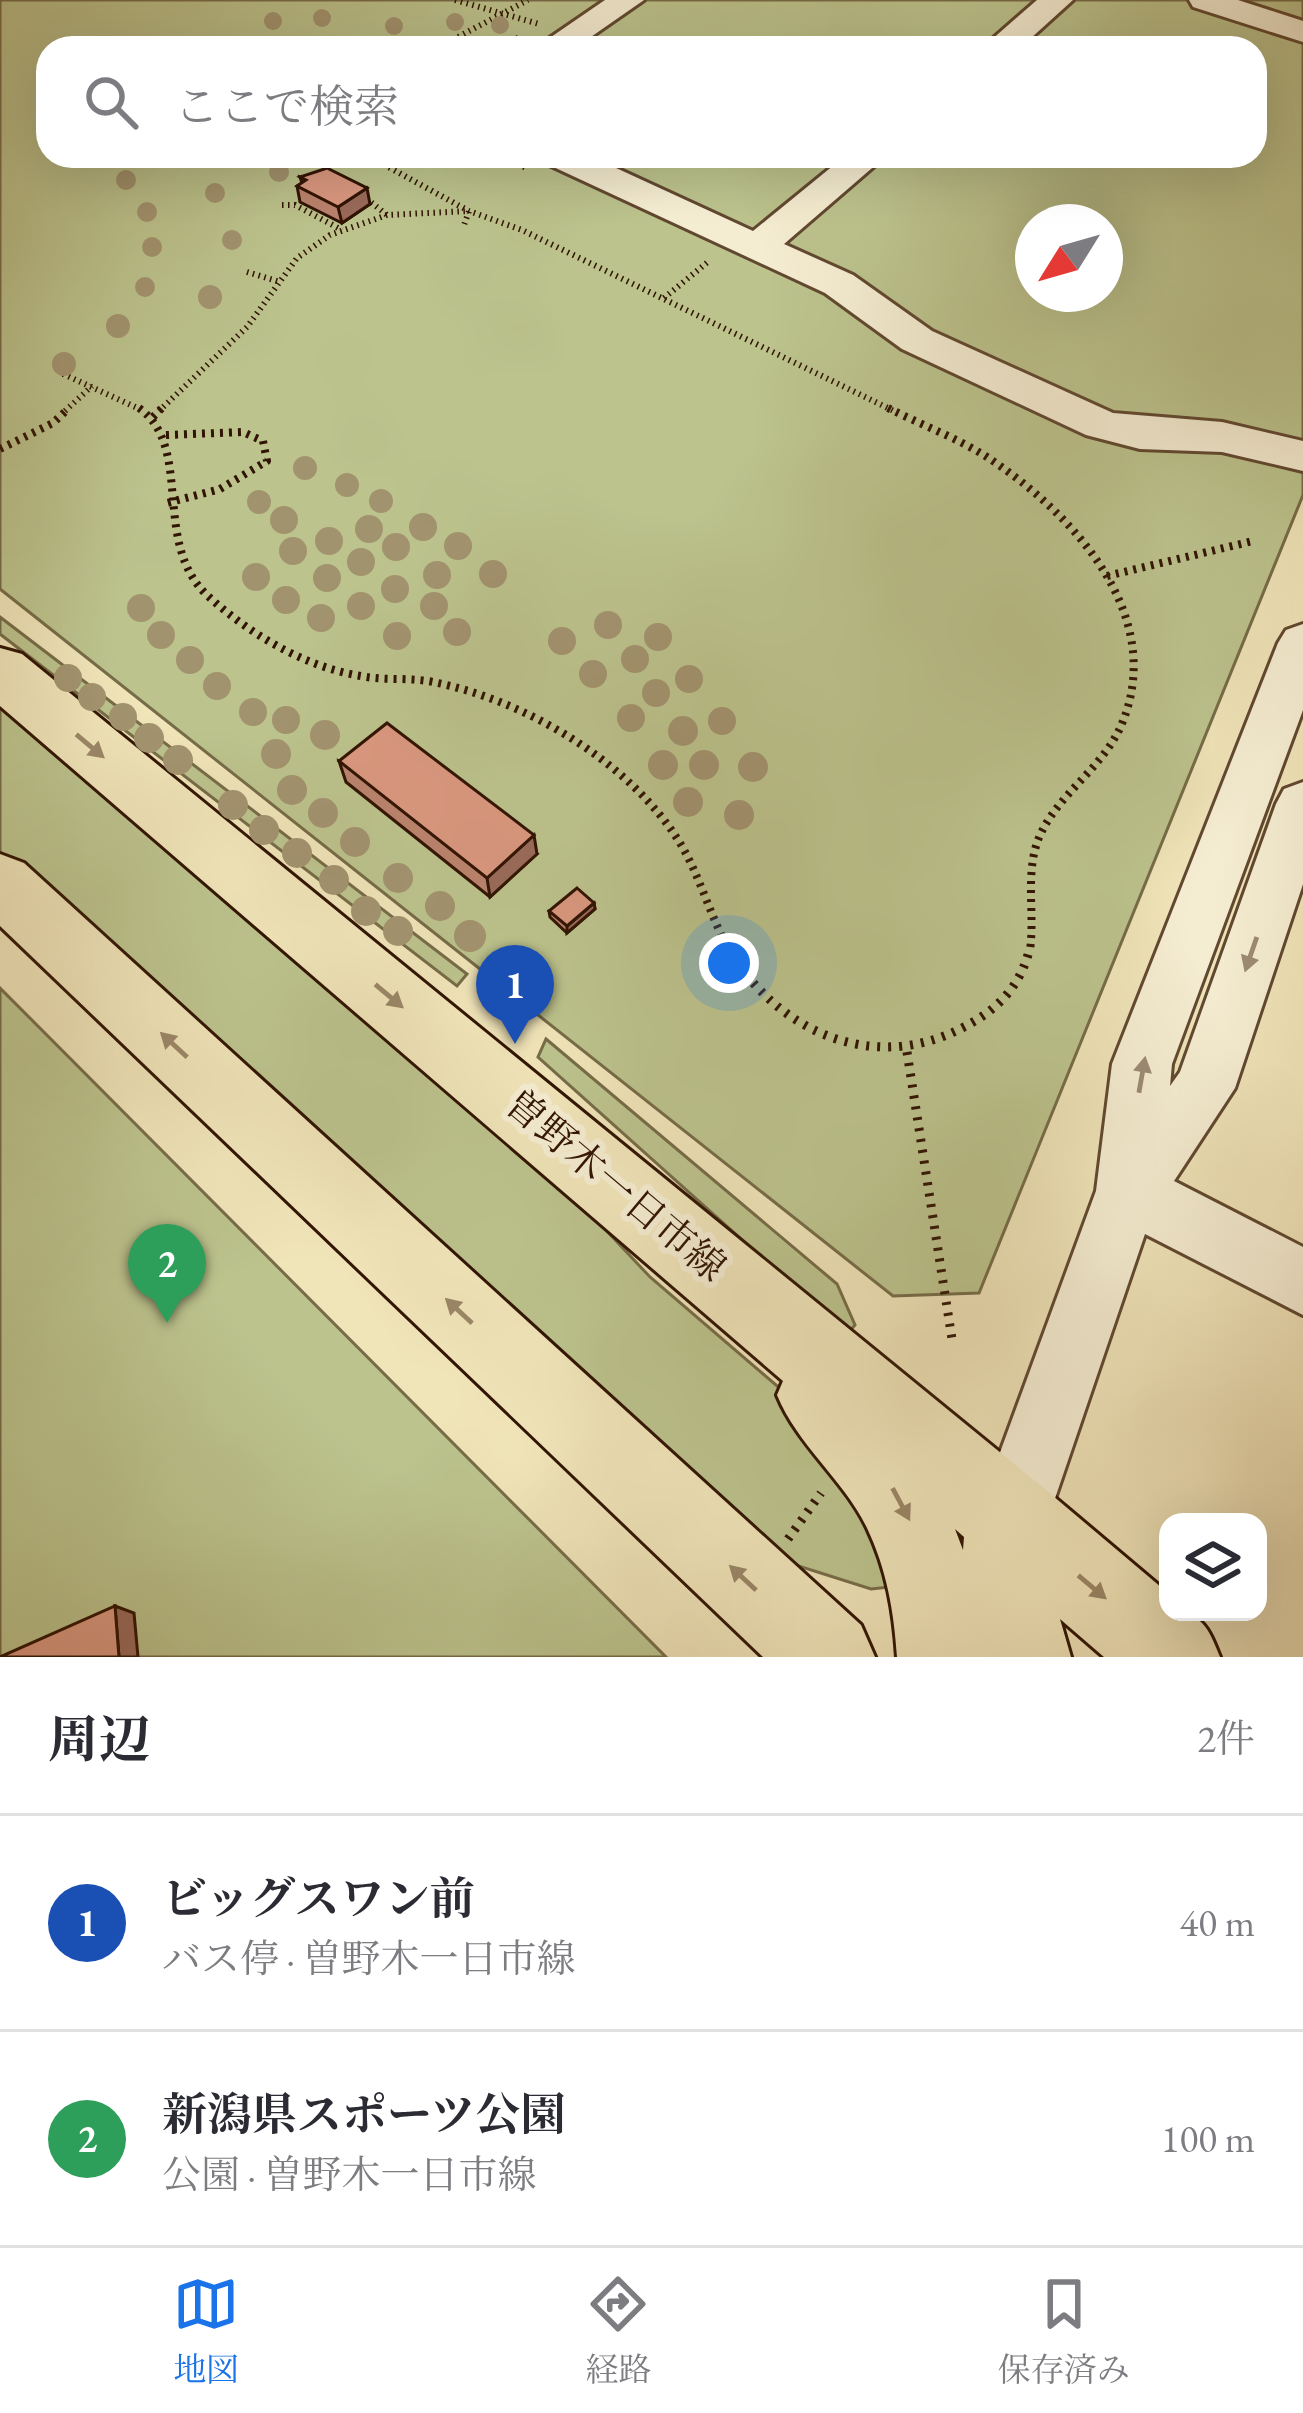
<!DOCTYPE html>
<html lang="ja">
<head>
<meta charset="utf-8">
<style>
	:root { --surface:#fff; --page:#f7f7f7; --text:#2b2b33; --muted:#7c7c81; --line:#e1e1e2; --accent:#1a73e8 }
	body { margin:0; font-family:"EB Garamond","Noto Serif JP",serif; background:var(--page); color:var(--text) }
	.controls { position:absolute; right:36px; bottom:36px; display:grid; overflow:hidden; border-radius:24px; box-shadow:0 12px 48px #0002 }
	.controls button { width:108px; height:108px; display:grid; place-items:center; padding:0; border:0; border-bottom:3px solid var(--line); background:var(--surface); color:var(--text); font:60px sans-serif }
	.compass { position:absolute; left:1015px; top:204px; width:108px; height:108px; border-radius:50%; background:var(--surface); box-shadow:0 12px 48px #0002; rotate:233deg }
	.you { position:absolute; left:729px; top:963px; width:42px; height:42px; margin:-30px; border:9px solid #fff; border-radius:50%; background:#1a73e8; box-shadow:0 0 0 18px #1a73e833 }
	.badge { display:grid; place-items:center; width:78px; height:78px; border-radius:50%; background:var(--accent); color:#fff; font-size:39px; font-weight:700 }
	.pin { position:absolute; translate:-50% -99px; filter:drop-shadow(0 3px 6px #0008) }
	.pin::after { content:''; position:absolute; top:63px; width:42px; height:36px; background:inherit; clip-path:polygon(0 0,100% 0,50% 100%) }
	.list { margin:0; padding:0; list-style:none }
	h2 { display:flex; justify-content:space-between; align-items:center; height:156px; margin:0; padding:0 48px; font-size:51px }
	h2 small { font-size:39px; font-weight:400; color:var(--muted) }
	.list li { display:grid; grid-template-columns:78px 1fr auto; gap:36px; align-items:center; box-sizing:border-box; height:216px; padding:0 48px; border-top:3px solid var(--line) }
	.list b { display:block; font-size:45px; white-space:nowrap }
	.list p { margin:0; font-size:39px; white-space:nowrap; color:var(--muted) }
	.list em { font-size:39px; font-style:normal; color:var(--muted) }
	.icon { flex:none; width:66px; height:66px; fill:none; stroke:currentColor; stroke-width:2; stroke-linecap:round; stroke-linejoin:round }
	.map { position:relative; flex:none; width:1303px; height:1657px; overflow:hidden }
	.search { position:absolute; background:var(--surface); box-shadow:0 12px 48px #0002; left:36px; right:36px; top:36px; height:132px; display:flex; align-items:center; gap:30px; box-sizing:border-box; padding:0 42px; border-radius:36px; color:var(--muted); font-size:45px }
	.sheet { height:588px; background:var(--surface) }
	nav { display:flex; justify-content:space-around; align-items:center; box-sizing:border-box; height:168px; border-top:3px solid var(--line); background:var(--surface); font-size:33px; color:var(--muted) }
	nav a { display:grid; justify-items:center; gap:6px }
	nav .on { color:var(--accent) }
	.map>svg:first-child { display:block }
	.green { fill:#bcc38d; stroke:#766c48; stroke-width:3; fill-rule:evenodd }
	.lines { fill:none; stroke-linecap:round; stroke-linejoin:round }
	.minor-casing { stroke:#614830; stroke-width:6 }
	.major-casing { stroke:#311403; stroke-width:6 }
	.path-far2 { stroke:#311403; stroke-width:6; stroke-dasharray:1.5 4.5; stroke-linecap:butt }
	.path-far1 { stroke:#311403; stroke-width:8; stroke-dasharray:3 6; stroke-linecap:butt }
	.path { stroke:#311403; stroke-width:9; stroke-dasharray:3 8; stroke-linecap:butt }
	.minor { fill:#f5edd2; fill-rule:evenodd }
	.major { fill:#f0e4b9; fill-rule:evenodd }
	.tree { fill:#a2936f }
	.wall { fill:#bb836e; stroke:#311403; stroke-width:3 }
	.shaded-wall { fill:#996a5a; stroke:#311403; stroke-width:3 }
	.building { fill:#da9880; stroke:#311403; stroke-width:3 }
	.oneway { fill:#9a8667 }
	.oneway2 { fill:#9d8b75 }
	.labels { text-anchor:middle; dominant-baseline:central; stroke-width:12; stroke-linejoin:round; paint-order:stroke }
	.street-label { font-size:39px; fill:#311403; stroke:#f5edd2 }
</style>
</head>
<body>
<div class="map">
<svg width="1303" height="1657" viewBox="0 0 1303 1657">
	<rect width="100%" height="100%" fill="#f0e4b9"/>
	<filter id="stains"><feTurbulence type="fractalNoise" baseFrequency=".00167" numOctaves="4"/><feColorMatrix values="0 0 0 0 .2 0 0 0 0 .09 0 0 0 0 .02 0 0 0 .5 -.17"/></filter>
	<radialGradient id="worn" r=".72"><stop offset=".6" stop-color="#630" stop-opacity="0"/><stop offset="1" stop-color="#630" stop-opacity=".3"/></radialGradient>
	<g class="green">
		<path d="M0,0H1303V495L979,1293L893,1296L0,589ZM48,48H1255V156H48ZM1033,222H1105V294H1033Z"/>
		<path d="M0,617L467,974L457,986L0,634Z"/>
		<path d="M0,694L512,1130L650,1277L825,1427L899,1586L871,1589L792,1564L0,856Z"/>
		<path d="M0,988L666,1657H0Z"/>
		<path d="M546,1039L837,1284L855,1325L847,1334L538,1057Z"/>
	</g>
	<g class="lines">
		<g class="minor-casing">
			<g id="minor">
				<path d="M605,0H644L575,48H535Z"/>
				<path d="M1037,0H1073L1020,48H982Z"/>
				<path d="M1189,0H1238L1303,21V42L1193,7Z"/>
				<path d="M542,156H590L753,231L845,156H886L784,244L853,275L932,331L1113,413L1222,422L1303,441V471L1222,452L1140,449L1086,435L902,349L825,293L547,164Z"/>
				<path d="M1303,624V710L1172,1064L1170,1086L1180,1072L1276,804L1284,789L1303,782V884L1235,1088L1174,1181L1303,1247V1315L1145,1234L1001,1657H925L1096,1191L1112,1064L1278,643L1286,630Z"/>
			</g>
		</g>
		<g class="major-casing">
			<g id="major">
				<path d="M0,648L22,654L1040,1485L1168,1593V1612C1202,1612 1208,1627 1220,1657H1104L1060,1619L1071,1657H897C894,1612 887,1570 867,1528C844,1480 798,1446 777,1395L783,1381L0,706ZM955,1529L964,1537L963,1550Z"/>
				<path d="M0,854L24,863L861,1625L875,1657H763L0,926Z"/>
			</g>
		</g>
		<g class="path-far2">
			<path d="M455,0L539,24"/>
			<path d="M437,48L528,0"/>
			<path d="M502,48L521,36"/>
			<path d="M368,156L469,211L522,230L894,411"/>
			<path d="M502,156L526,168"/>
			<path d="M362,195L387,215"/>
			<path d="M282,205H295L342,230"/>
			<path d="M247,272L280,282"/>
			<path d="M664,298L709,261"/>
			<path d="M63,374L144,411"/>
			<path d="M65,411L92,386"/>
			<path d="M159,411L247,327L297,258L330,235L387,215L469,211L463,228"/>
		</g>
		<g class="path-far1">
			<path d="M139,408C195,448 150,544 209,597C251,635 305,667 361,676C385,681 409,677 433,682C525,700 630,762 680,843C700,876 710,916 729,950"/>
			<path d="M888,408C920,424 957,438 987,457C1071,512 1166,613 1123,721C1105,768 1056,794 1038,840C1025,875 1035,914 1030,950"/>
			<path d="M153,417L162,408"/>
			<path d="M166,435L243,432L263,441L267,461L220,489L167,503"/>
			<path d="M0,449L53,423L69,408"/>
			<path d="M1107,576L1253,541"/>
		</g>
		<g class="path">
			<path d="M728,947C776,1032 873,1074 962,1028C998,1010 1021,986 1030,947"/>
			<path d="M907,1052L952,1339"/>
			<path d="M788,1539L821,1493"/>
		</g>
		<use href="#minor" class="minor"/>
		<use href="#major" class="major"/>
	</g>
	<g class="tree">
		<circle cx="322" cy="18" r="9"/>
		<circle cx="273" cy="21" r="9"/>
		<circle cx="455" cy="22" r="9"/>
		<circle cx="500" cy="25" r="9"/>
		<circle cx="394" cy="26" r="9"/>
		<circle cx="279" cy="172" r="10"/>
		<circle cx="126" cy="180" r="10"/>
		<circle cx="215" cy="193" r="10"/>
		<circle cx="147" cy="212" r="10"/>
		<circle cx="232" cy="240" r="10"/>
		<circle cx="152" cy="247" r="10"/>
		<circle cx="145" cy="287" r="10"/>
		<circle cx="210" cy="297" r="12"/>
		<circle cx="118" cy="326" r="12"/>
		<circle cx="64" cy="364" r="12"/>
		<circle cx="305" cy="468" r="12"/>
		<circle cx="347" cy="485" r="12"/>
		<circle cx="381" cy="501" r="12"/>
		<circle cx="259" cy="502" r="12"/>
		<circle cx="284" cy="520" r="14"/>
		<circle cx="423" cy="527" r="14"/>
		<circle cx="369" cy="529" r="14"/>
		<circle cx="329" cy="541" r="14"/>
		<circle cx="458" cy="546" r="14"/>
		<circle cx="396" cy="547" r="14"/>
		<circle cx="293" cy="551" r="14"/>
		<circle cx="361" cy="562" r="14"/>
		<circle cx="493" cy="574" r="14"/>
		<circle cx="437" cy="575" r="14"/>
		<circle cx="256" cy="577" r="14"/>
		<circle cx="327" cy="578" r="14"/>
		<circle cx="395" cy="589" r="14"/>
		<circle cx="286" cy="600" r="14"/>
		<circle cx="361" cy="606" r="14"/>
		<circle cx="434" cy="606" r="14"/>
		<circle cx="141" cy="608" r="14"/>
		<circle cx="321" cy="618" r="14"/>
		<circle cx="608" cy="625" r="14"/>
		<circle cx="457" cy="632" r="14"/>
		<circle cx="161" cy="635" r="14"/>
		<circle cx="397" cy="636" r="14"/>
		<circle cx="658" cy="637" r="14"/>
		<circle cx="562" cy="641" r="14"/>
		<circle cx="635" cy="659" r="14"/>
		<circle cx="190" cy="660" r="14"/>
		<circle cx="593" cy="674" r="14"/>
		<circle cx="68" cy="678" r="14"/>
		<circle cx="689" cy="679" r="14"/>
		<circle cx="217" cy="686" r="14"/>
		<circle cx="656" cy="693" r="14"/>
		<circle cx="92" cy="697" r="14"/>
		<circle cx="253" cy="712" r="14"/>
		<circle cx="123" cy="717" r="14"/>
		<circle cx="631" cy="718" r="14"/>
		<circle cx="286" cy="720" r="14"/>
		<circle cx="722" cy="721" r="14"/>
		<circle cx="683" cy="731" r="15"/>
		<circle cx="325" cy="735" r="15"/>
		<circle cx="149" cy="738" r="15"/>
		<circle cx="276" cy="754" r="15"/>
		<circle cx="178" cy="760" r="15"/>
		<circle cx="663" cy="765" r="15"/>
		<circle cx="704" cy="765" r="15"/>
		<circle cx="753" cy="767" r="15"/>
		<circle cx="292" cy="790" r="15"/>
		<circle cx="688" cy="802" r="15"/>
		<circle cx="233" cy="805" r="15"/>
		<circle cx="323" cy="813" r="15"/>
		<circle cx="739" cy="815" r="15"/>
		<circle cx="264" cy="830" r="15"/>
		<circle cx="355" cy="842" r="15"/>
		<circle cx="297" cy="853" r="15"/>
		<circle cx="398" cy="878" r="15"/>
		<circle cx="334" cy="880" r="15"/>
		<circle cx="440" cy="906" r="15"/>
		<circle cx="366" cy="911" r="15"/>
		<circle cx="398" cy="931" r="15"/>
		<circle cx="470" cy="936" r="16"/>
	</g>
	<g class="wall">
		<path d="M300,177L370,204L342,223L300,202L297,186L302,183Z"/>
		<path d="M339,761L537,854L490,897L346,782Z"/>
		<path d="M594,903L595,909L567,933L550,917L549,911Z"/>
	</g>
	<g class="shaded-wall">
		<path d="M367,188L370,204L342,223L338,207Z"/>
		<path d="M534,835L537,854L490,897L487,878Z"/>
		<path d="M594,903L595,909L567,933V926Z"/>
		<path d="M115,1606L134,1613L138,1657H119Z"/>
	</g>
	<g class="building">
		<path d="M327,168L367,188L338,207L297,186L306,180L300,177Z"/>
		<path d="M387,723L534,835L487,878L339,761Z"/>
		<path d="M577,888L594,903L567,926L549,911Z"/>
		<path d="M115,1606L119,1657H0Z"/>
	</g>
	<defs><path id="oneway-solid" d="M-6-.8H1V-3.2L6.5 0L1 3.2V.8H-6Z" transform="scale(3)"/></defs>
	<g class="oneway">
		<use href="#oneway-solid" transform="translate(90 746) rotate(40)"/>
		<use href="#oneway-solid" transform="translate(389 996) rotate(40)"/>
		<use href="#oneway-solid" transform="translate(174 1045) rotate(-137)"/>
		<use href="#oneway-solid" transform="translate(459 1311) rotate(-137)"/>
		<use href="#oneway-solid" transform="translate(901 1504) rotate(62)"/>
		<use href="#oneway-solid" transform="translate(743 1578) rotate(-137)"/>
		<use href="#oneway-solid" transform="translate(1092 1587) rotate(40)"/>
	</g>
	<g class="oneway2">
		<use href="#oneway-solid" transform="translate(1251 954) rotate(109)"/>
		<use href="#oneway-solid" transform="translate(1142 1075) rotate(-80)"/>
	</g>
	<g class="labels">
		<g class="street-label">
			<text transform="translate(616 1185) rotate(40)">曽野木一日市線</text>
		</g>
	</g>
	<rect width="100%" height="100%" filter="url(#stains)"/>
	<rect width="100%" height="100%" fill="url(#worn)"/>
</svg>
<div class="controls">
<button><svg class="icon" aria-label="layers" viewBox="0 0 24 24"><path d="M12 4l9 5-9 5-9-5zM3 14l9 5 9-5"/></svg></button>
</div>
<svg class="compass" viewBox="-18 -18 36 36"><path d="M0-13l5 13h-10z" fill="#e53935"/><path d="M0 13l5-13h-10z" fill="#7c7c81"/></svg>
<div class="you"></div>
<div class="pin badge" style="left:515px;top:1044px;background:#1a4fb4">1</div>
<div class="pin badge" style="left:167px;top:1323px;background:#2e9e5b">2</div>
<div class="search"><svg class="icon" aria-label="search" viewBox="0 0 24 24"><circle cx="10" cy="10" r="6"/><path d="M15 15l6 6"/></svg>ここで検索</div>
</div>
<section class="sheet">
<h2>周辺<small>2件</small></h2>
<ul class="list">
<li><span class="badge" style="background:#1a4fb4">1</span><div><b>ビッグスワン前</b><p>バス停 · 曽野木一日市線</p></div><em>40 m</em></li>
<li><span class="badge" style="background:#2e9e5b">2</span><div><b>新潟県スポーツ公園</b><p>公園 · 曽野木一日市線</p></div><em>100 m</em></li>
</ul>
</section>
<nav>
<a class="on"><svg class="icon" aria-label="map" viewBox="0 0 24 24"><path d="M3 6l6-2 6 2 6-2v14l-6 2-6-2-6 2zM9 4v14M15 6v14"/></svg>地図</a>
<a><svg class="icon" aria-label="directions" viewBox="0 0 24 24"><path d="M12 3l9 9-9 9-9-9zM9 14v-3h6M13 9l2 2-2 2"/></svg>経路</a>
<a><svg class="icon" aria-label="saved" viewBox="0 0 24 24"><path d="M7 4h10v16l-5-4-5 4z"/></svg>保存済み</a>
</nav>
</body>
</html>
